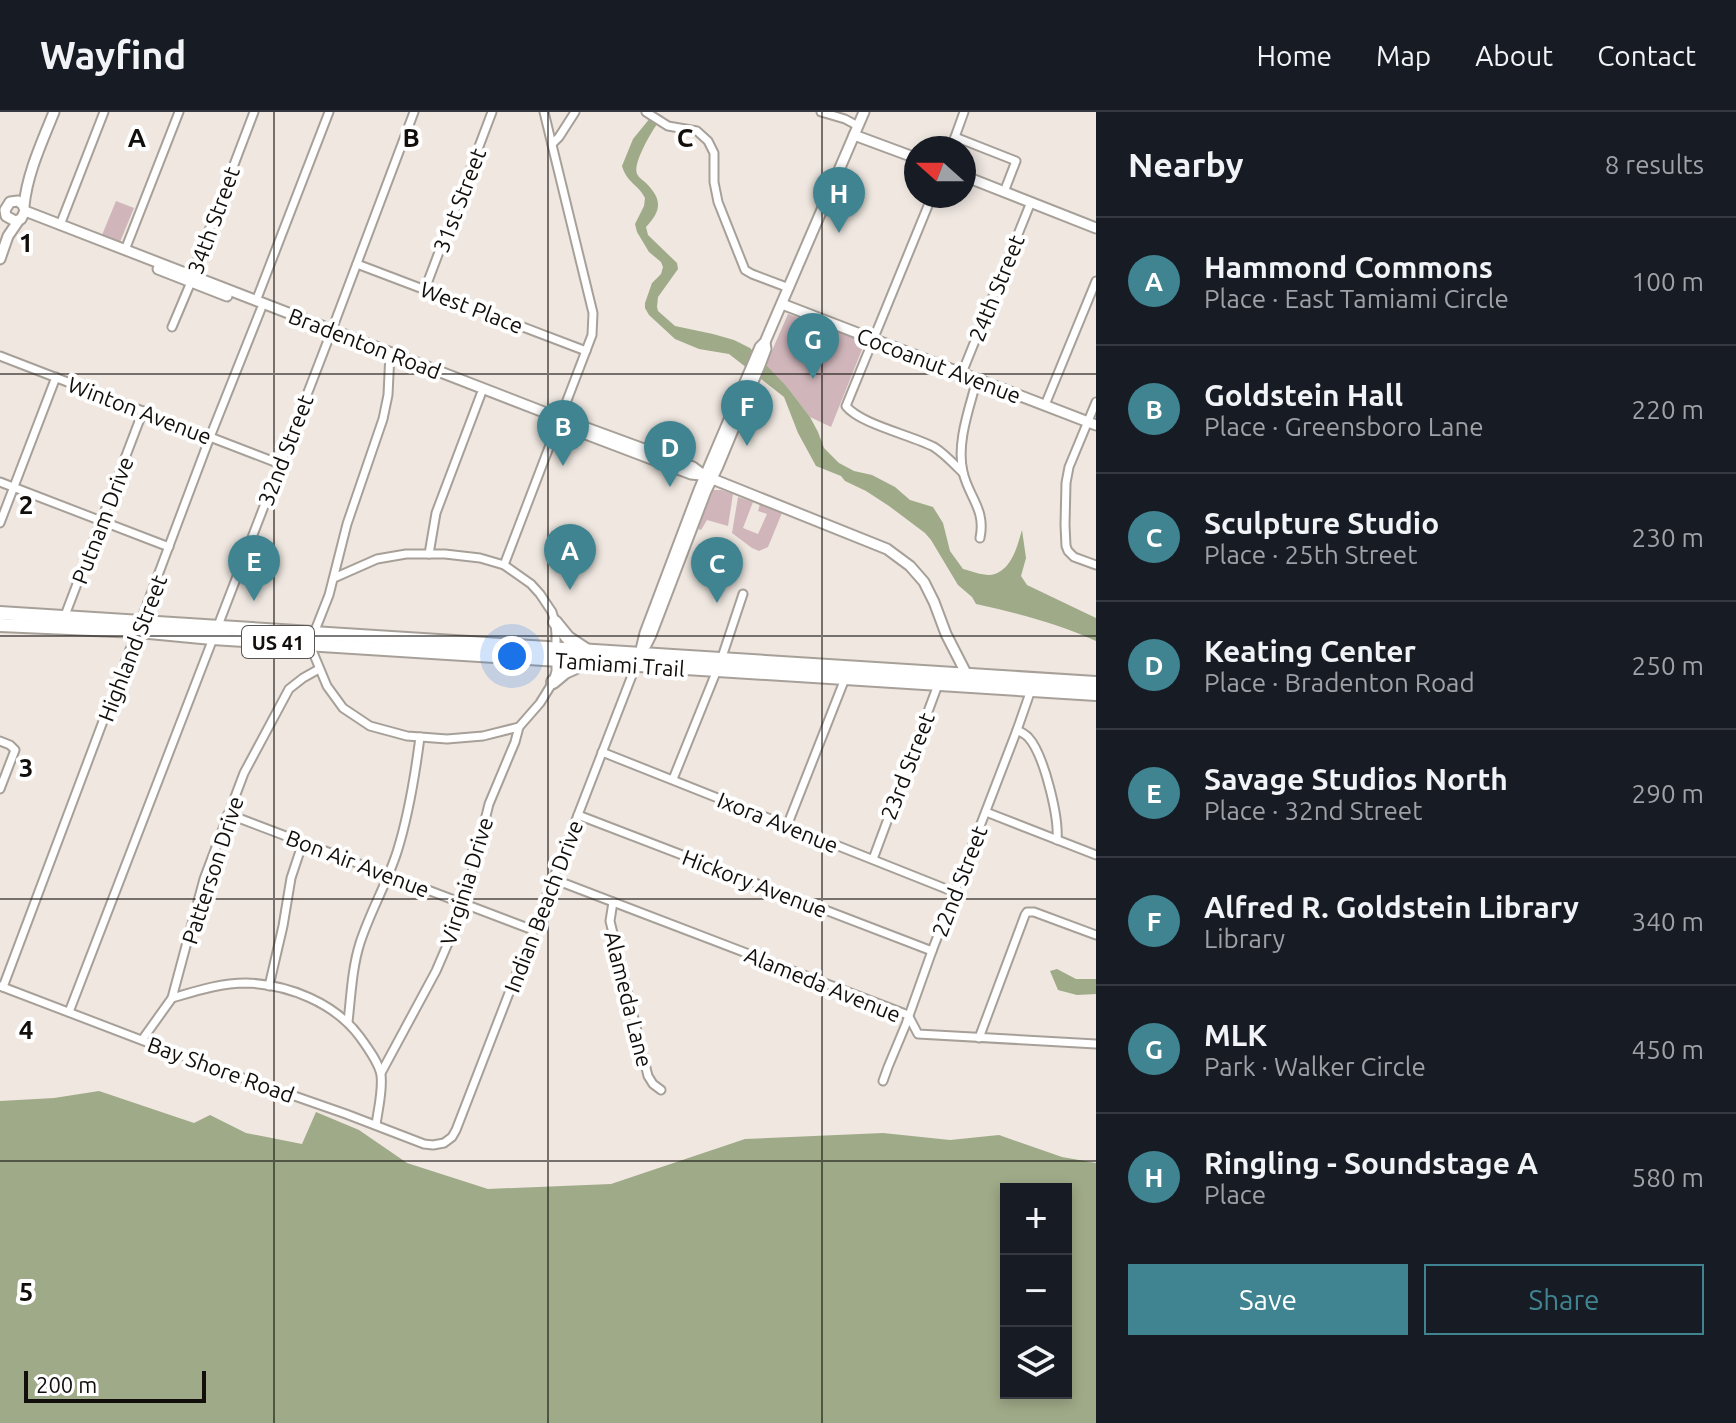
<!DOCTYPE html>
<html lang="en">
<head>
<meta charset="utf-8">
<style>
	:root { --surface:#171b24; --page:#20242c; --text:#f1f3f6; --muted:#9ea1a6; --line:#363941; --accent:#3f8490 }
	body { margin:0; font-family:Ubuntu,sans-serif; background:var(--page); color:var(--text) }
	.controls { position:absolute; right:24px; bottom:24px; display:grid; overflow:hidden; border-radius:0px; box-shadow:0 4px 12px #0003 }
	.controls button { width:72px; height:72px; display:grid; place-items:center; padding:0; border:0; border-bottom:2px solid var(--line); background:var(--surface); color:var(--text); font:40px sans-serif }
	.compass { position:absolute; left:904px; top:24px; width:72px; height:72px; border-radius:50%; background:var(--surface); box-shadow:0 4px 12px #0003; rotate:291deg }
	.scale { position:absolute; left:24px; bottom:20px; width:182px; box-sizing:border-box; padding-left:8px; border:4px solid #110e0c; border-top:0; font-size:22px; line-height:28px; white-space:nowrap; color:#110e0c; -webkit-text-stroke:6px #fff; paint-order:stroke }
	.you { position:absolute; left:512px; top:544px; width:28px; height:28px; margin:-20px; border:6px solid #fff; border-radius:50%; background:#1a73e8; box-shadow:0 0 0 12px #1a73e833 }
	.badge { display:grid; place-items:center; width:52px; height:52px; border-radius:50%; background:var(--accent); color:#fff; font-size:26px; font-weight:700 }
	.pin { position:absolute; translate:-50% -66px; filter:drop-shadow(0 2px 4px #0008) }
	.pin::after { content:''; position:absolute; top:42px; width:28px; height:24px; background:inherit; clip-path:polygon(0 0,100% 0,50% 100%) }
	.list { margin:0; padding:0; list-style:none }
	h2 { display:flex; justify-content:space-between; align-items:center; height:104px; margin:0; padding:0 32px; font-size:34px }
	h2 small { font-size:26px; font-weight:400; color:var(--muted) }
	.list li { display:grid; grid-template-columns:52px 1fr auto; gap:24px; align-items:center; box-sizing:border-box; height:128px; padding:0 32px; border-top:2px solid var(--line) }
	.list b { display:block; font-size:30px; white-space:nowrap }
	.list p { margin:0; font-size:26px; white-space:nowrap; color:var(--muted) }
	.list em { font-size:26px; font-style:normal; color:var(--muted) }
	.actions { display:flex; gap:16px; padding:24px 32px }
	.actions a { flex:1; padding:18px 0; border:2px solid var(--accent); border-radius:0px; text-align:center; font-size:28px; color:var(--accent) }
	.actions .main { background:var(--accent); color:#fff }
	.icon { flex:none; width:44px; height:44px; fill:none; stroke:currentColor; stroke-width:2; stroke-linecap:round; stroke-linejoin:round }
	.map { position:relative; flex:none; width:1096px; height:1311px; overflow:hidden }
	header { display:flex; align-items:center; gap:48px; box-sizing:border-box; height:112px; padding:0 40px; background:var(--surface); border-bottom:2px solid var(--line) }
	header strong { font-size:38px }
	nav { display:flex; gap:44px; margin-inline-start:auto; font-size:28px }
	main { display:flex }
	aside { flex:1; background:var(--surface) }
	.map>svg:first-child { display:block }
	.green { fill:#d0b6bb }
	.water { fill:#9faa88; fill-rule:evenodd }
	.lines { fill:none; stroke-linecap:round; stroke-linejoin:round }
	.minor-casing { stroke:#a7a099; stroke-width:11 }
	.tertiary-casing { stroke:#a7a099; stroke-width:13 }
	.primary-casing { stroke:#a7a099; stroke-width:16 }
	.minor { stroke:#fff; stroke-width:7 }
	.tertiary { stroke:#fff; stroke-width:9 }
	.primary { stroke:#fff; stroke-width:12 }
	.grid { fill:none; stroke:#110e0c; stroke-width:2; stroke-opacity:0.55 }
	.labels { text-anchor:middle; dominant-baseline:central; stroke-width:8; stroke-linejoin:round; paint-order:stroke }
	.shield { fill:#fff; stroke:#585655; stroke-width:2 }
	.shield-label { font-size:20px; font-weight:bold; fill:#110e0c }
	.street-label { font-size:22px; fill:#110e0c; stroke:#fff }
	.grid-label { font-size:26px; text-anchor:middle; font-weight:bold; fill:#110e0c; stroke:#fff; stroke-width:8; stroke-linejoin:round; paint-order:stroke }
</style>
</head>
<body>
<header>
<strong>Wayfind</strong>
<nav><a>Home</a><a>Map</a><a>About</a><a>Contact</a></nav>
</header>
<main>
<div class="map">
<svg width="1096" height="1311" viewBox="0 0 1096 1311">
	<rect width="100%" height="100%" fill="#efe7e0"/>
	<g class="green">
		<path d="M116,89L134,96L120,130L102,123Z"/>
		<path d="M788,202L827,215L867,225L831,315L810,305L788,276L764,257Z"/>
		<path d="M713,378H721L733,382L728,414L707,408L701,418L698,417Z"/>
		<path d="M738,385L753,390L743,416L758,422L767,402L758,399L760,392L782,401L768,435L759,439L752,436L732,421Z"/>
	</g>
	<g class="water">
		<path d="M655,0L663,4C655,13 632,51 637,62C639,66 643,68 646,71C663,88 661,99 646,115L648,123L677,151L678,157L658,185L657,195L658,199L675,214L713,222L734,228L750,236L788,276L810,305L818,320L824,336L839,351L854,359L872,363L895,375L910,388L933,395L943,411L950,439L963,457C971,459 981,463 989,463C1011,461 1017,435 1022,418L1026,446L1021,464L1027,473L1096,506V529C1058,512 1017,501 976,492L972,485L958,473L931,428L925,421L889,394L866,379L845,369L841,364L816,354L798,321L784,285L729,242L699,237L675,227L649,203L645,196V191L652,171L661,162L663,155L661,150L649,140L637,120L635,112L644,94L645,86C638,72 627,71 622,54L633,27Z"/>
		<path d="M1057,857L1076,867H1096V882L1077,883L1058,878L1050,859Z"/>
		<path d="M99,979L194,1011L210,1003L246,1021L302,1032L316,1000L359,1018L407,1051L488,1077L611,1072L745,1027L883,1021L950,1028L999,1023L1062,1045L1096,1051V1311H0V989L54,986ZM1066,1077V1281H1006V1077Z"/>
	</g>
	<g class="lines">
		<g class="minor-casing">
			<g id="minor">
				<path d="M646,0L668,14L697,19L708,29L714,41V70L718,90L745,158L752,162L789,176"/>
				<path d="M821,0L845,7L858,14"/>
				<path d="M955,25L1016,49L1004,80"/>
				<path d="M552,32L559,25L575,0"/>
				<path d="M951,36L964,0"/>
				<path d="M932,84L846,294C860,312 911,323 934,335C945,342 954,352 963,361"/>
				<path d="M60,113L104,0"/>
				<path d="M125,138L179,0"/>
				<path d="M357,152L586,239"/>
				<path d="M425,177L492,0"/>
				<path d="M256,189L329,0"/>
				<path d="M172,215L191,170L192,163L254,0"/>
				<path d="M0,244L280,352"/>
				<path d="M962,261L1031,90"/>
				<path d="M977,267C970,295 956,330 963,360C969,386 986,397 980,426"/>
				<path d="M1096,290L1069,355L1066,371L1065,413L1066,434L1068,439L1074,445L1096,453"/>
				<path d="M1045,293L1096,169"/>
				<path d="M0,370L169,435"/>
				<path d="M0,411L56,265"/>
				<path d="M429,442L436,401L481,282"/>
				<path d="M504,453L592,223L593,201L544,0"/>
				<path d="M334,466L377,447L406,442H445L480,446L504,453L531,472L540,482L552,500L555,510L556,523V559L553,570L540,591L519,615L483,624L447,627L407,624L370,614L343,596L327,574L312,538L314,521L329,483L347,412L383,307L388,283L390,241"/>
				<path d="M64,506L143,299"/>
				<path d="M721,548L743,482"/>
				<path d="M1017,618C1021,620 1025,622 1028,625C1044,642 1059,705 1057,728"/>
				<path d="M0,629L10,633L15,638L0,677"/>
				<path d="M602,640L954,780"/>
				<path d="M673,667L717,558"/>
				<path d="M986,700L1096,743"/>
				<path d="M228,702L533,818"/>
				<path d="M578,703L932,839"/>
				<path d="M787,714L846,564"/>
				<path d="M873,747L939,570"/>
				<path d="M553,767L908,903L918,922L1096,932"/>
				<path d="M613,790L610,809L648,964L653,972L661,978"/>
				<path d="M0,874L217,957L346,1002L424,1032L433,1033L444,1031L452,1025L456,1018L636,553"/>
				<path d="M269,874L283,814L291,766L303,730"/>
				<path d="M3,875L210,325L261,197"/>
				<path d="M172,886C196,879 220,871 246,871C288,872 335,891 360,925C368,936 379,951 381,963C383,979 378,997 376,1013"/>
				<path d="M69,900L330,223L414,0"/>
				<path d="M348,910C351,884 352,856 360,831C370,800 387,771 397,740C409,702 415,664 420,625"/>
				<path d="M979,926L1025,803L1027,800H1034L1096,823"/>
				<path d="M142,928L172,886L204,767L244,661L289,577L303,566L319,557"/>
				<path d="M381,961L436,859L458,808L472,760L489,692L515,630L519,615"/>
				<path d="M883,969L888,955L906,912L932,839L1017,618L1032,575"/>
			</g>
		</g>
		<g class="tertiary-casing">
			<g id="tertiary">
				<path d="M854,23L916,46"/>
				<path d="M964,64L1096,116"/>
				<path d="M24,94C27,62 42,30 54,0"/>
				<path d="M25,99L21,107L15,109L6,104L5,98L10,90L18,89L23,93L25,99L38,104L554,304L693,355L705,364L887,437L910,454L924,470L934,490L946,522L968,565"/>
				<path d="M0,147L8,124L19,108"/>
				<path d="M158,157L227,184"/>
				<path d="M782,192L1096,313"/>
				<path d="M554,310L691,362L701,363"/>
				<path d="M646,533L651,523L706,379L718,354L760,253L766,237L765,231"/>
				<path d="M639,546L645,521L699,378L760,235L765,230L864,0"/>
			</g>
		</g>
		<g class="primary-casing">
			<g id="primary">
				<path d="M0,501L1096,571"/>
				<path d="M555,510L568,526L586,538"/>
				<path d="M0,513L139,519L212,526L1096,582"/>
				<path d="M553,570L565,560L585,551"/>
			</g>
		</g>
		<use href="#minor" class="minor"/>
		<use href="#tertiary" class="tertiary"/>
		<use href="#primary" class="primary"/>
	</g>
	<path class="grid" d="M274,0V1311M548,0V1311M822,0V1311M0,262H1096M0,524H1096M0,787H1096M0,1049H1096"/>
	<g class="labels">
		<rect class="shield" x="242" y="514" width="72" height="32" rx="6"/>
		<g class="shield-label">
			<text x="278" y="530">US 41</text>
		</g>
		<g class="street-label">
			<text transform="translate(459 88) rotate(-69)">31st Street</text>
			<text transform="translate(213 108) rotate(-70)">34th Street</text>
			<text transform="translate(996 176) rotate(-68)">24th Street</text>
			<text transform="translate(472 195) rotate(21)">West Place</text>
			<text transform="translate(365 231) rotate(21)">Bradenton Road</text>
			<text transform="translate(939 253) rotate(21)">Cocoanut Avenue</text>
			<text transform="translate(140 298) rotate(21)">Winton Avenue</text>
			<text transform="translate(285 338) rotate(-69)">32nd Street</text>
			<text transform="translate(102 408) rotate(-69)">Putnam Drive</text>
			<text transform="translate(132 536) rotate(-69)">Highland Street</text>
			<text transform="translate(620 552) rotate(4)">Tamiami Trail</text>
			<text transform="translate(907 654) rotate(-69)">23rd Street</text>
			<text transform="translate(778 710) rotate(22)">Ixora Avenue</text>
			<text transform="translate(358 751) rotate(21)">Bon Air Avenue</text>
			<text transform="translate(212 758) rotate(-72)">Patterson Drive</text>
			<text transform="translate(466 769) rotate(-73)">Virginia Drive</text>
			<text transform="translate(959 769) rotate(-69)">22nd Street</text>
			<text transform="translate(755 771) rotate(21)">Hickory Avenue</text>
			<text transform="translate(543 794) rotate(-69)">Indian Beach Drive</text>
			<text transform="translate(823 872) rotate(22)">Alameda Avenue</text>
			<text transform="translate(629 887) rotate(76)">Alameda Lane</text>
			<text transform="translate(221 957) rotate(20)">Bay Shore Road</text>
		</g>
	</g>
	<g class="grid-label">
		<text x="137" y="35">A</text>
		<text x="411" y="35">B</text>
		<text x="685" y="35">C</text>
		<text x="26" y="140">1</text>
		<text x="26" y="402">2</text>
		<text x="26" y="665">3</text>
		<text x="26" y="927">4</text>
		<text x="26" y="1189">5</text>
	</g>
</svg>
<div class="controls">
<button>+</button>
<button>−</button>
<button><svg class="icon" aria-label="layers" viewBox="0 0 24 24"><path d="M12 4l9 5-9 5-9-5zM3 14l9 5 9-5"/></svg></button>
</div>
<svg class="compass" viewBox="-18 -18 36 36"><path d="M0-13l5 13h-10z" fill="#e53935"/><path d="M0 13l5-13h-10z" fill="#9ea1a6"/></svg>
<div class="scale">200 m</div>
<div class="you"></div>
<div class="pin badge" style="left:570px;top:478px">A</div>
<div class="pin badge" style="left:563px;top:354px">B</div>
<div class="pin badge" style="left:717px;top:491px">C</div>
<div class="pin badge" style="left:670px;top:375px">D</div>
<div class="pin badge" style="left:254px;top:489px">E</div>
<div class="pin badge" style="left:747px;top:334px">F</div>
<div class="pin badge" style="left:813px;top:267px">G</div>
<div class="pin badge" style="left:839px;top:121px">H</div>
</div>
<aside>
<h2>Nearby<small>8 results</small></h2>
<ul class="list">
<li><span class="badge">A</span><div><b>Hammond Commons</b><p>Place · East Tamiami Circle</p></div><em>100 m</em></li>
<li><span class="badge">B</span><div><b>Goldstein Hall</b><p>Place · Greensboro Lane</p></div><em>220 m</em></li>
<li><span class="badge">C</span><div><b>Sculpture Studio</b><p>Place · 25th Street</p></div><em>230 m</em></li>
<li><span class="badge">D</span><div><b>Keating Center</b><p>Place · Bradenton Road</p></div><em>250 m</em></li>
<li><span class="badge">E</span><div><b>Savage Studios North</b><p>Place · 32nd Street</p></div><em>290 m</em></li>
<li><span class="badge">F</span><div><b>Alfred R. Goldstein Library</b><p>Library</p></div><em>340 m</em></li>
<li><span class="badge">G</span><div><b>MLK</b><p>Park · Walker Circle</p></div><em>450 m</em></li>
<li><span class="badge">H</span><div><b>Ringling - Soundstage A</b><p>Place</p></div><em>580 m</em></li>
</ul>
<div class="actions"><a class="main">Save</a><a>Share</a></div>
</aside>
</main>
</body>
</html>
